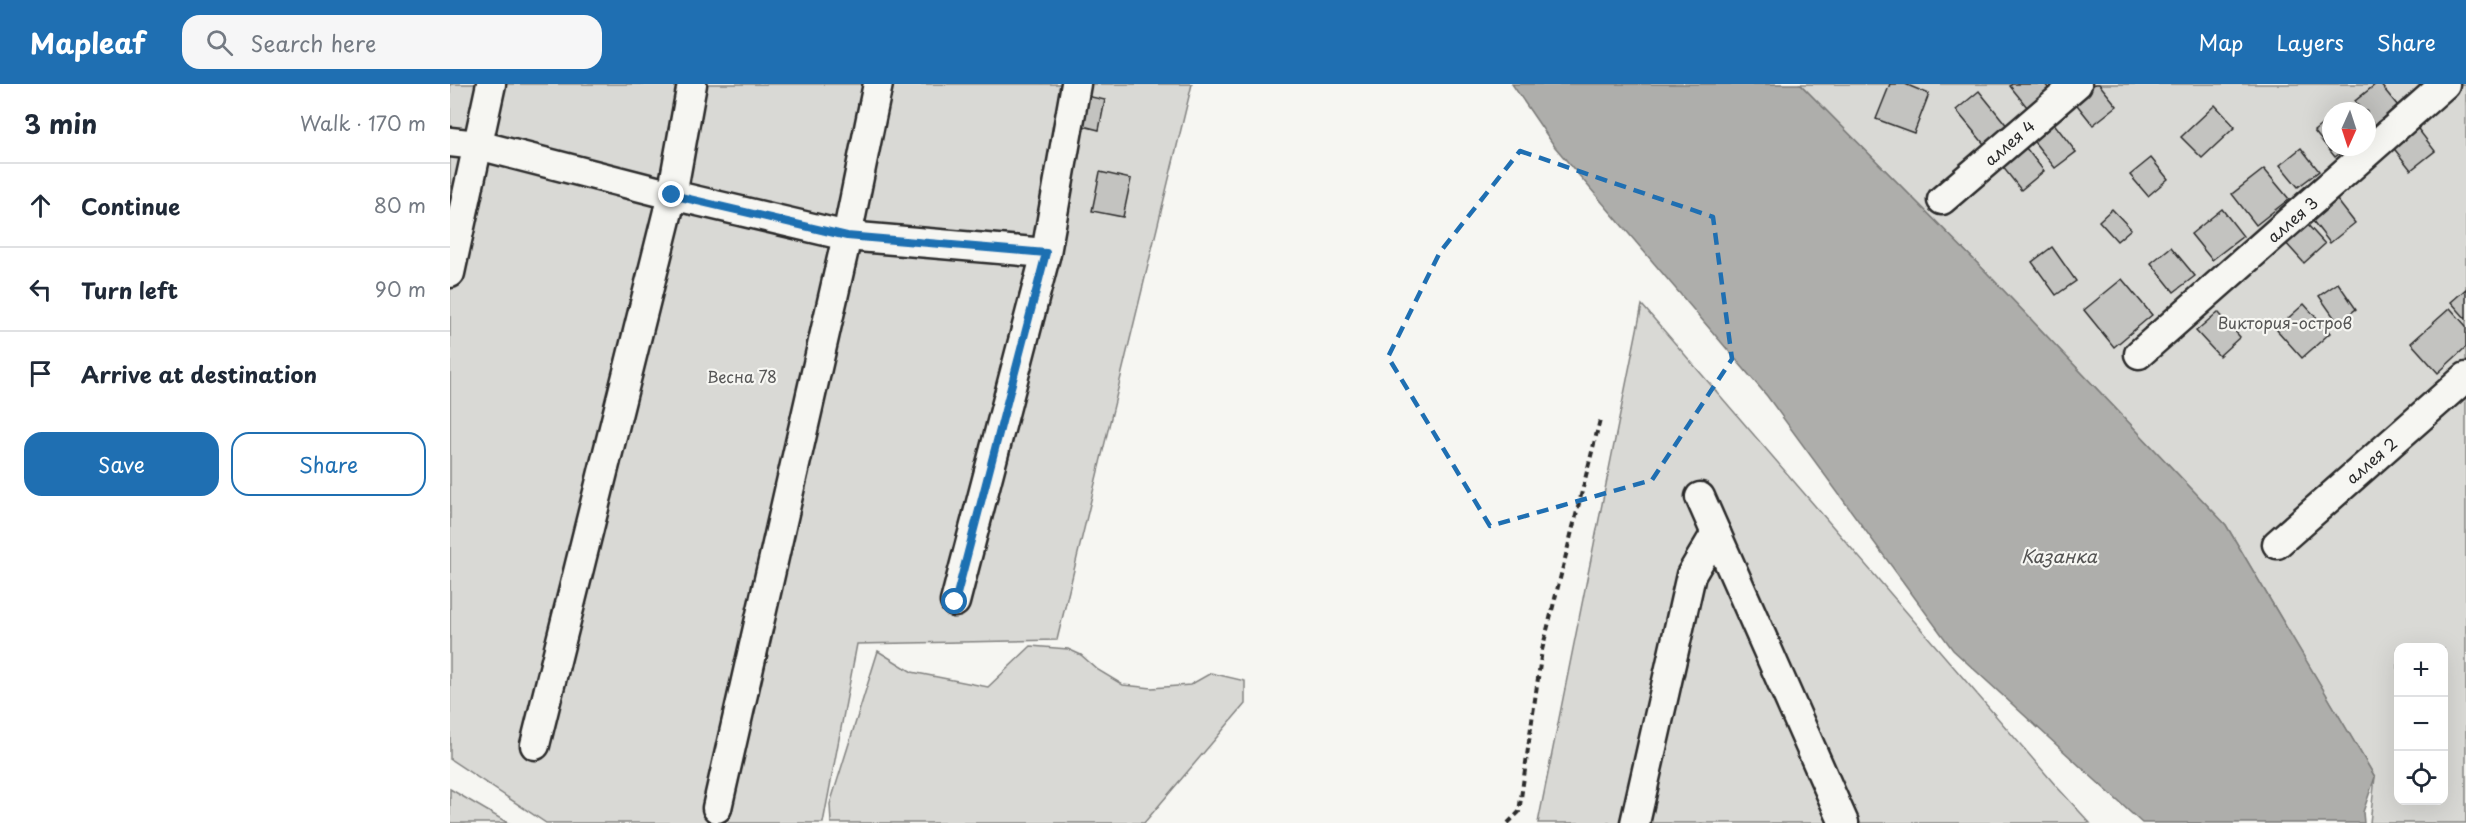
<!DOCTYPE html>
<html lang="en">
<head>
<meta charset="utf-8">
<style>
	:root { --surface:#fff; --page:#f6f6f7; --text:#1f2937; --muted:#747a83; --line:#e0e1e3; --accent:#1f6fb2 }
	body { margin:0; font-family:"Playpen Sans",sans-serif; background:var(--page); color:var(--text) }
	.controls { position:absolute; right:18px; bottom:18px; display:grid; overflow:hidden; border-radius:12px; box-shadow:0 6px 24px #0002 }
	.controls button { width:54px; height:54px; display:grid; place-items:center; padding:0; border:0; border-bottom:2px solid var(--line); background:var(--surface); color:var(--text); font:30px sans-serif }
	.compass { position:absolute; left:1872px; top:18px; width:54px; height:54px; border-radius:50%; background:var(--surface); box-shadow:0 6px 24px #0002; rotate:183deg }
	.stop { position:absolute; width:18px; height:18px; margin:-14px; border:4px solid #1f6fb2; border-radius:50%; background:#fff }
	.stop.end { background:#1f6fb2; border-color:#fff; box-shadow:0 2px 6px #0008 }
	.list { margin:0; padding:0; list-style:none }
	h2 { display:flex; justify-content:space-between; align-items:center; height:78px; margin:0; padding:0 24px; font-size:26px }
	h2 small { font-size:20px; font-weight:400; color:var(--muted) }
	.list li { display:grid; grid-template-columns:39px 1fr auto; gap:18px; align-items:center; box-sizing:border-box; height:84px; padding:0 24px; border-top:2px solid var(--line) }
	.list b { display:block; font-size:22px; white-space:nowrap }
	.list em { font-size:20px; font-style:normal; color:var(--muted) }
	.actions { display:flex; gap:12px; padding:18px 24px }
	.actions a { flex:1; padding:14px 0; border:2px solid var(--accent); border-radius:18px; text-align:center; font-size:21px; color:var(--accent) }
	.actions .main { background:var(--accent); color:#fff }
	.icon { flex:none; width:33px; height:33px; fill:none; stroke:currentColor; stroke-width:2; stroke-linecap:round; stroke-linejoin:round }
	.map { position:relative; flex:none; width:2016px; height:739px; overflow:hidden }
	header { display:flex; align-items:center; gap:36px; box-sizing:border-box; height:84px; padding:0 30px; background:var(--accent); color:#fff }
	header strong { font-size:28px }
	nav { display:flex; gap:33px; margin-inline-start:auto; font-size:21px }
	.search { width:420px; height:54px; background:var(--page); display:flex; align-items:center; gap:15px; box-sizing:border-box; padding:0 21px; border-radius:18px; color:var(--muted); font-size:22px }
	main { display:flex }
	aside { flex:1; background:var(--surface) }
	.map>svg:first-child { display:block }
	.green { fill:#d9d9d5; stroke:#828280; stroke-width:1.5; fill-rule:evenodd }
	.water { fill:#aeaeab; stroke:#7a7a78; stroke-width:1.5 }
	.building { fill:#c3c3c0; stroke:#2b2b2b; stroke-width:1.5 }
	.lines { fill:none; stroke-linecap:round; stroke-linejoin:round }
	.minor-casing { stroke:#2b2b2b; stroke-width:33 }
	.path { stroke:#2b2b2b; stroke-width:4; stroke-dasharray:6 4.5; stroke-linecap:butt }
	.minor { stroke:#f6f6f2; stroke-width:28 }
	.route { stroke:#1f6fb2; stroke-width:8 }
	.marked { fill:none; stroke:#1f6fb2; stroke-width:4.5; stroke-dasharray:12 8; stroke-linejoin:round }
	.labels { text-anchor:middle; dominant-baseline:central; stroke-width:4.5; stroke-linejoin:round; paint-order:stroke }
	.street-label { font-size:16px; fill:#2b2b2b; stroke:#f6f6f2 }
	.park-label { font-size:16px; fill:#565656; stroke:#f6f6f2 }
	.water-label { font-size:18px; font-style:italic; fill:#525251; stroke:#f6f6f2 }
</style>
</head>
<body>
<header>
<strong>Mapleaf</strong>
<div class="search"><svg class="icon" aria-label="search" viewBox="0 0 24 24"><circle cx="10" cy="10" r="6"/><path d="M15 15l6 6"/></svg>Search here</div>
<nav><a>Map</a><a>Layers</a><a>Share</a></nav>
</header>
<main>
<aside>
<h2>3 min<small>Walk · 170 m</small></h2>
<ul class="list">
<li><svg class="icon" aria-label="ahead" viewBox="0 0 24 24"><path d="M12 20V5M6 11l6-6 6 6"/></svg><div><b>Continue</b></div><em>80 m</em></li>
<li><svg class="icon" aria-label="left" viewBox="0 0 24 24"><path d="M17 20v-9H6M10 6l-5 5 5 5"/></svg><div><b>Turn left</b></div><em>90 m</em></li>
<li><svg class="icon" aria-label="arrive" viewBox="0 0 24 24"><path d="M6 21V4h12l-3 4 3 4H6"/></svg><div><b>Arrive at destination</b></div></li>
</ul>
<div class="actions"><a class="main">Save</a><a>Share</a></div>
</aside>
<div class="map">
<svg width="2016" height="739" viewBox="0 0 2016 739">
	<rect width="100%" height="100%" fill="#f6f6f2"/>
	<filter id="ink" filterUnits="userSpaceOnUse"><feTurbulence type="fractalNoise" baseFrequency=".0167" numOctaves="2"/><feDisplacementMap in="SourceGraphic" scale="12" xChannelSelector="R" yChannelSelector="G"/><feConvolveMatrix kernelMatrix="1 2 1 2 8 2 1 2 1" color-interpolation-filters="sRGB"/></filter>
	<g filter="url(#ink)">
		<g class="green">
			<path d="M0,0H742L607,556L407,560L373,739H96L0,675Z"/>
			<path d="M1350,0H2016V739H1920L1925,693L1776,441L1537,189ZM1881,27H1917V63H1881ZM1948,564H1994V716H1948Z"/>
			<path d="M1192,221L1607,703L1640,739H1088Z"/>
			<path d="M581,562L618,565L631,571L648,586L673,601L702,604L740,601L761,589L795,597V620L694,739H381L380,720L428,567L462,588L538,603Z"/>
			<path d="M0,705L58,739H0Z"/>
		</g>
		<path class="water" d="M1062,0H1350L1537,189L1776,441L1925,693L1913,728L1914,739H1692L1503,566L1317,312L1105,63Z"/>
		<g class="building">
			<path d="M1440,0H1455L1479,10L1464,49L1426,35Z"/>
			<path d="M1562,0H1595L1603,10L1581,28L1560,2Z"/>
			<path d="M1645,0H1649L1667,22L1643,41L1624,17Z"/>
			<path d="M1926,0H1930L1948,22L1924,41L1917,33V27H1912L1905,17Z"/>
			<path d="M1529,7L1562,48L1539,66L1506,26Z"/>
			<path d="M619,8L655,16L649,46L613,37Z"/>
			<path d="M1765,21L1785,43L1752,74L1731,53Z"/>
			<path d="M1881,33V63H1898L1885,73L1864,47Z"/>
			<path d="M1602,37L1626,68L1605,84L1581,54Z"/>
			<path d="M1962,37L1985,67L1961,86L1938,57Z"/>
			<path d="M1576,64L1594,87L1571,106L1552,82Z"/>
			<path d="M1851,64L1869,87L1848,103L1830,81Z"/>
			<path d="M1701,74L1718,95L1698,112L1680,91Z"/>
			<path d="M1814,85L1839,115L1806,141L1782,110Z"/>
			<path d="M650,88L681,95L673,133L642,127Z"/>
			<path d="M1884,112L1905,139L1880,159L1859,132Z"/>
			<path d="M1662,125L1681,145L1667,157L1649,137Z"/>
			<path d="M1772,125L1793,152L1762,176L1741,150Z"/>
			<path d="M1856,139L1875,160L1854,179L1835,158Z"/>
			<path d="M1602,163L1626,197L1606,211L1582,178Z"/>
			<path d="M1721,163L1745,192L1724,208L1701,179Z"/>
			<path d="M1672,195L1702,231L1664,263L1634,226Z"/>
			<path d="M1888,199L1906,225L1888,239L1869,212Z"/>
			<path d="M2016,205V235L2001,218Z"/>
			<path d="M1854,220L1880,249L1852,274L1826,245Z"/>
			<path d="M2000,224L2016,242V263L1988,289L1961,259Z"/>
			<path d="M1768,228L1790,253L1769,272L1746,247Z"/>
		</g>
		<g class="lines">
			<g class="minor-casing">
				<g id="minor">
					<path d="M0,58L28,61L222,111L397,152L596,169"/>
					<path d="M1492,116L1627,0"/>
					<path d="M0,189L41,0"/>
					<path d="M1689,270L1995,0"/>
					<path d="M1250,413L1394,739"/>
					<path d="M1827,460L2016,293"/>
					<path d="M505,518L596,169L626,0"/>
					<path d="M85,661L222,111L242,0"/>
					<path d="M267,724L397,152L428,0"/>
					<path d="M1185,739L1241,491L1266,449"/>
				</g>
			</g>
			<path class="path" d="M1058,739L1069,728L1092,566L1150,336"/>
			<use href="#minor" class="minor"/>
		</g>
	</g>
	<g class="lines" filter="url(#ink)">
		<path class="route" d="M222,111L397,152L596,169L505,518"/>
	</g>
	<path class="marked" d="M1070,67L1263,133L1282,275L1202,396L1040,442L938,273L990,168Z"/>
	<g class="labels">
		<g class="street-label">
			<text transform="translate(1559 58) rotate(-41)">аллея 4</text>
			<text transform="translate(1842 135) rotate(-41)">аллея 3</text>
			<text transform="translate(1921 376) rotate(-41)">аллея 2</text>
		</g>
		<g class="park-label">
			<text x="1835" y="238">Виктория-остров</text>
			<text x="292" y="292">Весна 78</text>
		</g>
		<g class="water-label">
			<text x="1609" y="471">Казанка</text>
		</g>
	</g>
</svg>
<div class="controls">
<button>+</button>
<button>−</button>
<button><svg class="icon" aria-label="locate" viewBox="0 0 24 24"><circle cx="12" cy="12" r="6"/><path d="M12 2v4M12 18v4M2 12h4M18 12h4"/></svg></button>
</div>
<svg class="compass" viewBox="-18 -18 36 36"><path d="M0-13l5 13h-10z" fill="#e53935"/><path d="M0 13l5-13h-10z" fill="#747a83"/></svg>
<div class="stop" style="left:505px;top:518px"></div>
<div class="stop end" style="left:222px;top:111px"></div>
</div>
</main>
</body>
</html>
